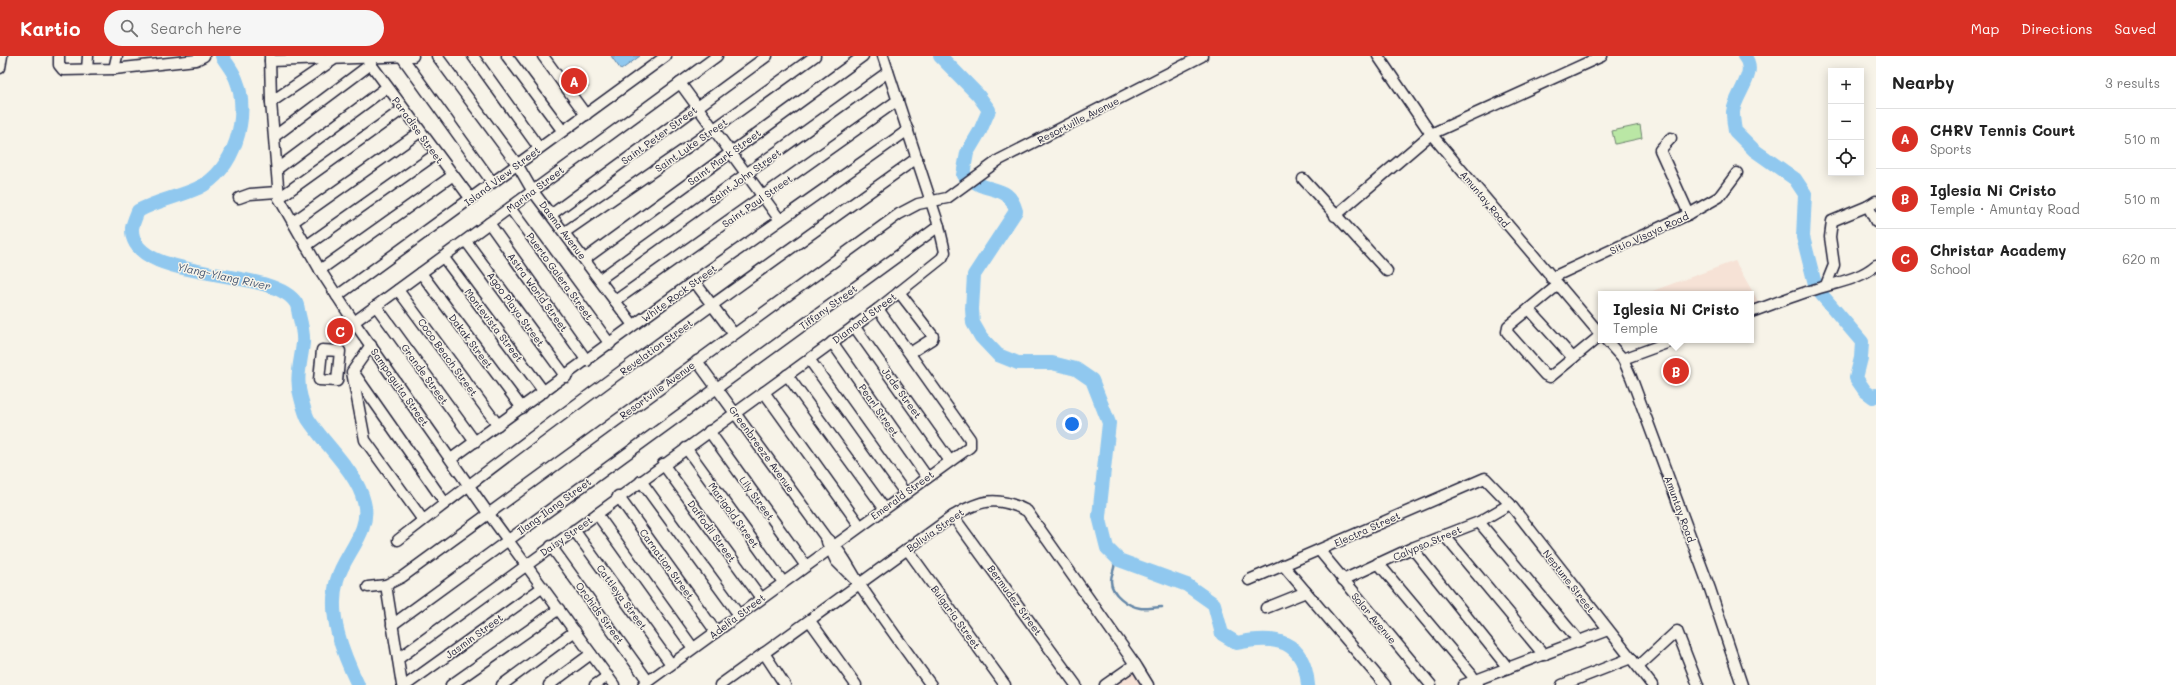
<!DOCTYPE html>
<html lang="en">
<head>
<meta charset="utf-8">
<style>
	:root { --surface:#fff; --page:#f6f6f6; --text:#222; --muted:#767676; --line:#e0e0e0; --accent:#d93025 }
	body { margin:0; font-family:Mali,sans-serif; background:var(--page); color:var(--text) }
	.controls { position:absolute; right:12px; top:12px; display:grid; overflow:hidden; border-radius:0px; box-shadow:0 2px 10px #0003 }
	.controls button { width:36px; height:36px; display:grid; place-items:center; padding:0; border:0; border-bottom:1px solid var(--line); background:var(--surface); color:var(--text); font:20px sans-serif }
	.you { position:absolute; left:1072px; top:368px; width:14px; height:14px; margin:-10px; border:3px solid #fff; border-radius:50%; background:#1a73e8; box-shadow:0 0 0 6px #1a73e833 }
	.badge { display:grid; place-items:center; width:26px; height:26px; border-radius:50%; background:var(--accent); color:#fff; font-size:13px; font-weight:700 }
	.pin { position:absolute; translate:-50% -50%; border:2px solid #fff; box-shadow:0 1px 4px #0006 }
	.popup { position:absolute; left:1598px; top:235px; width:156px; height:52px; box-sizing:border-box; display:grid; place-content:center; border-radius:0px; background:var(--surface); filter:drop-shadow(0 1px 3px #0005); font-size:13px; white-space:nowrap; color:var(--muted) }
	.popup b { font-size:15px; color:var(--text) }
	.popup::after { content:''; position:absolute; left:50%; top:100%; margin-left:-8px; border:8px solid transparent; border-top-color:var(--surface) }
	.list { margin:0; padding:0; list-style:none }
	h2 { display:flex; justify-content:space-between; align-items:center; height:52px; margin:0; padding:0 16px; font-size:17px }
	h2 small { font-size:13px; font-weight:400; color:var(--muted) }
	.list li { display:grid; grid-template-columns:26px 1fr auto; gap:12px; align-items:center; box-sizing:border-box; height:60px; padding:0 16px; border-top:1px solid var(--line) }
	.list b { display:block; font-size:15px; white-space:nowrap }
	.list p { margin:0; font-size:13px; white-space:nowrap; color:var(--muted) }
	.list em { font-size:13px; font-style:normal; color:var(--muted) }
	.icon { flex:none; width:22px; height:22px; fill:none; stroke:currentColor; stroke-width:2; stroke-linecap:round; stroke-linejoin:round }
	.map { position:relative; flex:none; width:1876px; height:629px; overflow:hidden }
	header { display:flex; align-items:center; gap:24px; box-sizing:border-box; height:56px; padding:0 20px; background:var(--accent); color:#fff }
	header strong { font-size:19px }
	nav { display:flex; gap:22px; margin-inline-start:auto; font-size:14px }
	.search { width:280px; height:36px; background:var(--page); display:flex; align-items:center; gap:10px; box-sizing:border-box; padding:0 14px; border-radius:22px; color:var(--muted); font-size:15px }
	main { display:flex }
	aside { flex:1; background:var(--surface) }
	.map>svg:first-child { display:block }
	.built { fill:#f6e2d6 }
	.green { fill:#bae7a5; stroke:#6e8470 }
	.water { fill:#90c8ef; stroke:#6486a7 }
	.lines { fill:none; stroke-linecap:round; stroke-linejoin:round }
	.stream { stroke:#6486a7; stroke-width:2.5 }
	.river { stroke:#90c8ef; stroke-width:14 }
	.minor-casing { stroke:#22223b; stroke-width:13 }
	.minor { stroke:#f7f3e8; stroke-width:10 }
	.labels { text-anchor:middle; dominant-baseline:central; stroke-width:3; stroke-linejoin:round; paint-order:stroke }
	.street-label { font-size:10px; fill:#22223b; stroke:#f7f3e8 }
	.water-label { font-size:11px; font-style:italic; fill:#435471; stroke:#f7f3e8 }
</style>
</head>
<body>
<header>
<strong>Kartio</strong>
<div class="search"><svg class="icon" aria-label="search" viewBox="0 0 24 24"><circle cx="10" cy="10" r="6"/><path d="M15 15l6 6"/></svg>Search here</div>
<nav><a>Map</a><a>Directions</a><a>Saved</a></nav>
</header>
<main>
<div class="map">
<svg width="1876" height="629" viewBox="0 0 1876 629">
	<rect width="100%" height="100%" fill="#f7f3e8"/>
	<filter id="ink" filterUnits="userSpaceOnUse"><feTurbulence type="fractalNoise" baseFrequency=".025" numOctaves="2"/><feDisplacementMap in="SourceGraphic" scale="8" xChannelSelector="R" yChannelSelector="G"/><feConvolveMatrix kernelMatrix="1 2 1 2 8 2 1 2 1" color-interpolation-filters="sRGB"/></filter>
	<g filter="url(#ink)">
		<g class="built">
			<path d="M1735,205L1759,247L1751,250V238H1644Z"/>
			<path d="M1132,613L1143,629H1108Z"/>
		</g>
		<g class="green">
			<path d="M575,10L589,31L574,41L560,20Z"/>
			<path d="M1640,69L1642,82L1615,88L1612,75Z"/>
		</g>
		<path class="water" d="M611,0H640L621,14Z"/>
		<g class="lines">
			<path class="stream" d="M1114,498C1117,515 1111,514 1111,525C1111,538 1128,550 1140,552C1146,553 1155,551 1162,551"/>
			<g class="river">
				<path d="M222,0C226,7 233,15 236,23C251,59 234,116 198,132C179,141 158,144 138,155C136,160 133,167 132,172C129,228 272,209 296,247C298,250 298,255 299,259C301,267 304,278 303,287C301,306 295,323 301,342C303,349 305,357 308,363C324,388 357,416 364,446C372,475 344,498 337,524C327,559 343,598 358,629"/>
				<path d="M940,0L978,39L989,54L980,75L967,97L963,119C968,122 974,126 980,129C998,136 1010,133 1016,155L974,219L972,253L973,267L981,281L998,299L1018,307H1052L1076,313L1092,324L1109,367L1099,460L1107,492L1119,504L1187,529L1214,548L1222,578L1237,587C1275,579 1304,583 1308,629"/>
				<path d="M1744,0C1759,16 1735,38 1733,56C1733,62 1734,69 1735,75L1754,94L1795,123L1805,138L1803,181L1816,232L1862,286L1861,302L1856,322L1865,335L1873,341L1876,339"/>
			</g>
			<g class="minor-casing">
				<g id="minor">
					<path d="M59,0V9L63,14L114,13L117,0"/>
					<path d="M270,0L271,46L279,142L320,214L354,266L488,457L614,629"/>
					<path d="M437,0L517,108L532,134L633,269"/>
					<path d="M473,0L539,92"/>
					<path d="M507,0L562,74"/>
					<path d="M543,0L586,59"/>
					<path d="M1378,0L1431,78L1601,279"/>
					<path d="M402,1L492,126"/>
					<path d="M367,3L471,143"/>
					<path d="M270,5L413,0"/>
					<path d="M0,12L2,0"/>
					<path d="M114,13L196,4L204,0"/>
					<path d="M87,14L88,0"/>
					<path d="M680,27L780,164"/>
					<path d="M271,46L333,4"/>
					<path d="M275,80L371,8"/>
					<path d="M1671,82L1660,94L1689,158"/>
					<path d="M277,113L387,31"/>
					<path d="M1303,123L1387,215"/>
					<path d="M239,142L250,138L277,136"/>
					<path d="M279,142L403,53"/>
					<path d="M1876,145L1868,150L1876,166"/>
					<path d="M510,152L610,288"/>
					<path d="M552,158L767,0"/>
					<path d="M1335,160L1431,78L1602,0"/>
					<path d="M293,166L420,76"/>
					<path d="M489,167L587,305"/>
					<path d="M565,176L714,73L815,0"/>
					<path d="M466,185L566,321"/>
					<path d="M306,190L436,98"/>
					<path d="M444,202L544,336"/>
					<path d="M585,203L863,0"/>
					<path d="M320,214L452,120"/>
					<path d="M421,217L522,352"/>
					<path d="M1551,222L1689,158L1719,141L1737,117"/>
					<path d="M600,223L888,16"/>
					<path d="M694,225L733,277"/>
					<path d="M1558,229L1508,270L1507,276L1545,319L1550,321L1601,279"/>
					<path d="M1826,229L1834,209L1830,181L1832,165L1868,150"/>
					<path d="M398,234L498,369"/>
					<path d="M899,236L933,280L932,283L910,297"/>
					<path d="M337,240L666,0"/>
					<path d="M615,245L898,44"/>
					<path d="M376,250L475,386"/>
					<path d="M1529,253L1573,302"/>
					<path d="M1751,256C1771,249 1792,240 1813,234C1834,227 1859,224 1876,209"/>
					<path d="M354,266L717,0"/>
					<path d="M854,270L950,405"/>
					<path d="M1606,284L1623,303L1631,321L1710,533L1742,629"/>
					<path d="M832,286L927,421"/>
					<path d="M371,289L352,316L365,384L423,464"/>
					<path d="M322,294L340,295L337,325L319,324Z"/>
					<path d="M809,303L905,437"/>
					<path d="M1623,303L1675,284"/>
					<path d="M697,305L826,482C842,495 849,512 860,529C883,563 907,596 931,629"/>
					<path d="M354,317L445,447"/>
					<path d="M787,319L884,452"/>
					<path d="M764,336L860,470"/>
					<path d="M709,375L806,510"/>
					<path d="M686,392L783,526"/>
					<path d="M451,403L694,225L908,74"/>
					<path d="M663,408L761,542"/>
					<path d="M641,425L739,559"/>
					<path d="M618,440L716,576"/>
					<path d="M597,458L693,592"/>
					<path d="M953,460L1076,629"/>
					<path d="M1479,466L1579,585"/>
					<path d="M574,474L671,608"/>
					<path d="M1444,479L1544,599"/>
					<path d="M398,484C567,352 742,227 917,102"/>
					<path d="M827,486L836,505L855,524"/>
					<path d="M551,490L648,625"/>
					<path d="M1412,492L1508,612"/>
					<path d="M907,493L1005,629"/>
					<path d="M1319,494L1431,629"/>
					<path d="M1378,507L1471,618L1478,629"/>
					<path d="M1283,509L1385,629"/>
					<path d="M1249,524L1485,422L1510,448L1652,629"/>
					<path d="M1343,524L1412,492L1479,466L1510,448"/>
					<path d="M386,529L402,629"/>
					<path d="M368,531L386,529L402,521L899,158L918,148L947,142L999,104L1202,0"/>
					<path d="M1266,552L1306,536"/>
					<path d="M810,565L856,629"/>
					<path d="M392,569L939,170"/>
					<path d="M764,597L785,629"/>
					<path d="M398,603L878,253L942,202L945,196L939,170L883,0"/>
					<path d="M1639,610L1677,575L1698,629"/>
					<path d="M406,629L543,531"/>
					<path d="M451,629L559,553"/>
					<path d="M502,629L575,575"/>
					<path d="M549,629L591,598"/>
					<path d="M595,629L608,620"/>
					<path d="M643,629L970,391V383L878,253"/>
					<path d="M720,629L953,460C980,444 997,439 1027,455L1137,611L1148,629"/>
					<path d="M1105,629L1135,608"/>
					<path d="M1463,629L1608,574"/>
					<path d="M1562,629L1631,602"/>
				</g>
			</g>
			<use href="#minor" class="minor"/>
		</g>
	</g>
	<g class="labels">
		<g class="street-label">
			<text transform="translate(1078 64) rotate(-27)">Resortville Avenue</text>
			<text transform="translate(418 74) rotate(54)">Paradise Street</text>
			<text transform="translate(659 79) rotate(-36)">Saint Peter Street</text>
			<text transform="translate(691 89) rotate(-35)">Saint Luke Street</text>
			<text transform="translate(724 101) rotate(-36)">Saint Mark Street</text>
			<text transform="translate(502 120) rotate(-37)">Island View Street</text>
			<text transform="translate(745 120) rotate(-36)">Saint John Street</text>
			<text transform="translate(535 133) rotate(-37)">Marina Street</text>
			<text transform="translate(1485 143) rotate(50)">Amuntay Road</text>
			<text transform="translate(757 145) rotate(-35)">Saint Paul Street</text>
			<text transform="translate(563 174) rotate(53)">Dasma Avenue</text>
			<text transform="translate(1649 177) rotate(-25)">Sitio Visaya Road</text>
			<text transform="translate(560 220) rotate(54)">Puerto Galera Street</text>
			<text transform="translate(538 236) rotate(54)">Astra World Street</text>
			<text transform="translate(679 237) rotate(-36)">White Rock Street</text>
			<text transform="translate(828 251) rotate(-36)">Tiffany Street</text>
			<text transform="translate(516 253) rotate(54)">Agoo Playa Street</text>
			<text transform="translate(864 262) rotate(-37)">Diamond Street</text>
			<text transform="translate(494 269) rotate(53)">Montevista Street</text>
			<text transform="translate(471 285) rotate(53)">Dakak Street</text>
			<text transform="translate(656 291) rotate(-36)">Revelation Street</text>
			<text transform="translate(448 301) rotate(54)">Coco Beach Street</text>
			<text transform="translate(425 318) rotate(54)">Grande Street</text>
			<text transform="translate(400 331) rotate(55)">Sampaguita Street</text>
			<text transform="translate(657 334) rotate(-36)">Resortville Avenue</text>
			<text transform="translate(902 337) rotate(54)">Jade Street</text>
			<text transform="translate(879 354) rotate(55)">Pearl Street</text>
			<text transform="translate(762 393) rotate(54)">Greenbreeze Avenue</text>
			<text transform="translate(902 439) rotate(-36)">Emerald Street</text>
			<text transform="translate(757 442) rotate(54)">Lily Street</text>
			<text transform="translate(554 450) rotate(-36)">Ilang-Ilang Street</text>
			<text transform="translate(1680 453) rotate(70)">Amuntay Road</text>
			<text transform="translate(734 459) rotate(54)">Marigold Street</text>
			<text transform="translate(1367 473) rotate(-24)">Electra Street</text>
			<text transform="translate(935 474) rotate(-35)">Bolivia Street</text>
			<text transform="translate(712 475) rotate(54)">Daffodil Street</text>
			<text transform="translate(566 480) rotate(-35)">Daisy Street</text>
			<text transform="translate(1427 487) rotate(-23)">Calypso Street</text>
			<text transform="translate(667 508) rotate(54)">Carnation Street</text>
			<text transform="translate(1569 525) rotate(52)">Neptune Street</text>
			<text transform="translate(622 541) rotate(54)">Cattleya Street</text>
			<text transform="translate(1015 544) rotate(54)">Bermudez Street</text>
			<text transform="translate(600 557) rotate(54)">Orchids Street</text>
			<text transform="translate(737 560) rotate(-37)">Adelfa Street</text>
			<text transform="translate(956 561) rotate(54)">Bulgaria Street</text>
			<text transform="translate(1374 562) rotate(50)">Solar Avenue</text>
			<text transform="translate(474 580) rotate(-36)">Jasmin Street</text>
		</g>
		<g class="water-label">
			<text transform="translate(224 220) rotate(12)">Ylang-Ylang River</text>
		</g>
	</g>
</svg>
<div class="controls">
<button>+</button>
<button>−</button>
<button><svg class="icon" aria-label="locate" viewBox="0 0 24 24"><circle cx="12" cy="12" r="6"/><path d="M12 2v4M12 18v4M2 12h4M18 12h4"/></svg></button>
</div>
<div class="you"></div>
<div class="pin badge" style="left:574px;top:25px">A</div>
<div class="pin badge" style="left:1676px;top:315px">B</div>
<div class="popup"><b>Iglesia Ni Cristo</b>Temple</div>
<div class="pin badge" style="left:340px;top:275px">C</div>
</div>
<aside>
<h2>Nearby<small>3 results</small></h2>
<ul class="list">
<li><span class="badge">A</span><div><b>CHRV Tennis Court</b><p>Sports</p></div><em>510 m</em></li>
<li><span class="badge">B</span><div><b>Iglesia Ni Cristo</b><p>Temple · Amuntay Road</p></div><em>510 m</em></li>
<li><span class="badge">C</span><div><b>Christar Academy</b><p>School</p></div><em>620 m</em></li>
</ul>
</aside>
</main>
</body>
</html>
